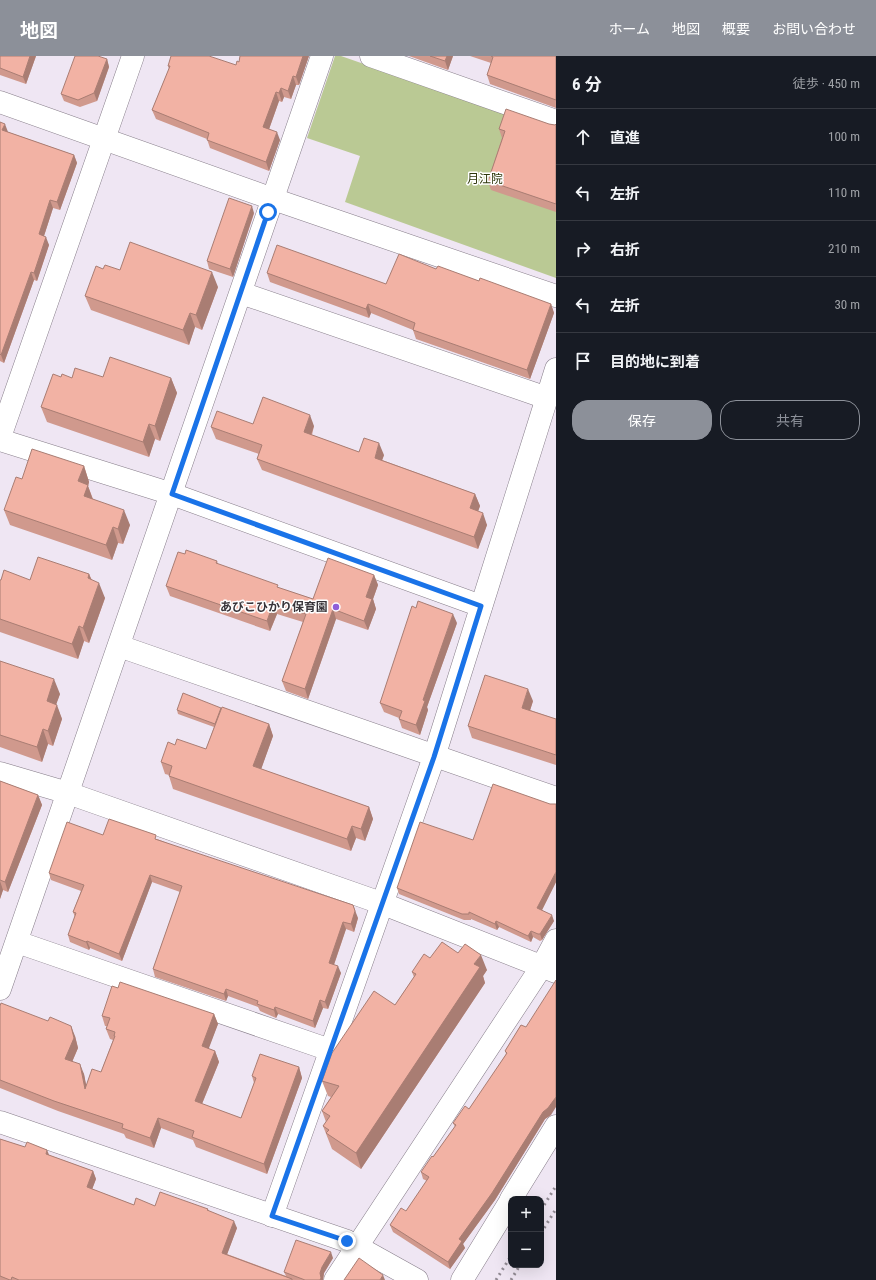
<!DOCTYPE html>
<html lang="ja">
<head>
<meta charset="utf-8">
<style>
	:root { --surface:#171b24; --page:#242831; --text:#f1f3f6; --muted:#9ea1a6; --line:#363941; --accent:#8c9099 }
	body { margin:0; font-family:"Roboto Condensed","Noto Sans JP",sans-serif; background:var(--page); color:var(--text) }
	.controls { position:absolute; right:12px; bottom:12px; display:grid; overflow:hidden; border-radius:8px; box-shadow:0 4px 16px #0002 }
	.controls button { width:36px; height:36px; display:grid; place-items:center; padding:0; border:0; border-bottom:1px solid var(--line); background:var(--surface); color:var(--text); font:20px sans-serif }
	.stop { position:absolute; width:12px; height:12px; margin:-9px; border:3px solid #1a73e8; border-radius:50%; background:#fff }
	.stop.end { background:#1a73e8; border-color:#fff; box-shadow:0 1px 4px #0008 }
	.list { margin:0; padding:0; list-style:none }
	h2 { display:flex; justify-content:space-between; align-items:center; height:52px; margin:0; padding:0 16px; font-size:17px }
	h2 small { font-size:13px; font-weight:400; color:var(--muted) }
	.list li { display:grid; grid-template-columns:26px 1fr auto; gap:12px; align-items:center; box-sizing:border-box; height:56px; padding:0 16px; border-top:1px solid var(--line) }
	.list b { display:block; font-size:15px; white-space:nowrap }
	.list em { font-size:13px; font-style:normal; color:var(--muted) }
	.actions { display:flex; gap:8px; padding:12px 16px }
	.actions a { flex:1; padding:9px 0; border:1px solid var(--accent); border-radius:16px; text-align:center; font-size:14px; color:var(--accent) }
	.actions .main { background:var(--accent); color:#fff }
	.icon { flex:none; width:22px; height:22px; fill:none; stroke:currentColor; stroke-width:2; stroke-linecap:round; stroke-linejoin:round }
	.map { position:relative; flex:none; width:556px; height:1224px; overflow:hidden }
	header { display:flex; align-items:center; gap:24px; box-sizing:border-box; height:56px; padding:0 20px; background:var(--accent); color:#fff }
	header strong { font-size:19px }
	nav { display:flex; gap:22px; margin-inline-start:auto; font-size:14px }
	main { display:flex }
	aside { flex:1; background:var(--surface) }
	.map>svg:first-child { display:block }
	.green { fill:#bac994 }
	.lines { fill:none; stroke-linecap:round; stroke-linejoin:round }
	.minor-casing { stroke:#877e8a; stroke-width:23 }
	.minor { stroke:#fff; stroke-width:22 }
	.rail { stroke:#918a93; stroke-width:3; stroke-dasharray:2 4; stroke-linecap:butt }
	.wall { fill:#d0998d }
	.shaded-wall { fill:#a97d73 }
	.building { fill:#f2b2a4; stroke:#a97d73 }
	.route { stroke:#1a73e8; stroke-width:5 }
	.poi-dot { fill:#8f5fd9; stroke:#fff; stroke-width:1.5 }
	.labels { text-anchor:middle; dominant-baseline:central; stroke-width:3; stroke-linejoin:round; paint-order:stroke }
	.park-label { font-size:12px; fill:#2d360a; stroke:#fff }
	.poi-label { font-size:12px; font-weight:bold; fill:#383439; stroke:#fff; text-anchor:end }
</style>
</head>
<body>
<header>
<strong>地図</strong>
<nav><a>ホーム</a><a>地図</a><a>概要</a><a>お問い合わせ</a></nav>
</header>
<main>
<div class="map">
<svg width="556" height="1224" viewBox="0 0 556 1224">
	<rect width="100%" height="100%" fill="#efe6f3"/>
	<path class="green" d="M335,0H341L556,75V222L345,146L360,100L307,82Z"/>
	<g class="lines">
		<g class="minor-casing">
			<g id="minor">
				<path d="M371,0L556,65"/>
				<path d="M0,46L273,143L556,240"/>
				<path d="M241,237L547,342"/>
				<path d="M0,381L133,0"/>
				<path d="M0,384L172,438L481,550"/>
				<path d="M119,590L556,742"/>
				<path d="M0,717L68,737L381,847L556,916"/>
				<path d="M17,886L330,994"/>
				<path d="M0,933L322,0"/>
				<path d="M0,1066L347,1185L417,1224"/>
				<path d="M511,1143L556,1070"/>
				<path d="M272,1160L434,701L556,313"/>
				<path d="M335,1224L542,910L556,884"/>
				<path d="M462,1224L511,1144"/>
			</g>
		</g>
		<use href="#minor" class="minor"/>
		<g class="rail">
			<path d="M541,1154L556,1130"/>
			<path d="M541,1177L556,1153"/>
			<path d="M496,1224L511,1200"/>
			<path d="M511,1224L520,1209"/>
		</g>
	</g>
	<g class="wall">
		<path d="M0,0H36L26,28L0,19Z"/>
		<path d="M309,0L299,29H296L291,43L284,41L282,46L279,45L269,73L280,84L269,115L210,92L207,83L156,63L152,54L169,13L168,10L236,9L239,6Z"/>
		<path d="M409,0H453L448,14Z"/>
		<path d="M470,0H556V52L490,28L487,19L491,7Z"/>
		<path d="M107,3L109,11L97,45L80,51L64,45L61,38Z"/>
		<path d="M0,66L8,76L74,99L77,107L60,154L53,152L44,180L49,189L37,225L34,224L4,307L0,305Z"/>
		<path d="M549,68L555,69L556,68V156L491,134L488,125L502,82L499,73Z"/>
		<path d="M254,157L233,221L209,213L207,205Z"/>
		<path d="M103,213L120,214L218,231L202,274L195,271L189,289L91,254L85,240Z"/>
		<path d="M436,213L479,225L551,248L554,257L530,323L416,283L413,274L371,257L369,262L270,226L267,217L386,228Z"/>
		<path d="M61,321L72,322L103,321L171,322L177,337L160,385L155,383L149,401L47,366L41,351Z"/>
		<path d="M253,368L314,370L312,379L359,396L384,399L382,404L475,438L480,450L478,455L487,469L478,493L262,414L257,403L259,398L216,383L211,371Z"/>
		<path d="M84,410L89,426L88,430L93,443L130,469L123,488L118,487L112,504L10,469L4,454L22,423Z"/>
		<path d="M185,498L217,505L218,508L279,532L313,543L374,519L378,529L373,543L376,553L368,574L336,563L308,643L286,635L282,625L303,566L277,558L270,575L170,540L166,530Z"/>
		<path d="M89,518L92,524L105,542L89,587L84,585L78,603L0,576V524H30Z"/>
		<path d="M457,567L427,651L428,654L420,679L402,672L399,663V662L384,656L380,647Z"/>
		<path d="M0,605L60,638L56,648L62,663L53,690L48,688L42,706L0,691Z"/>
		<path d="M533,645L530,654L556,663V709L472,682L468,670Z"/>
		<path d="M221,652V653L269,668L273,680L261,713L369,751L373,763L365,785L356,782L351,795L173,733L169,720V719L165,718L161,706L175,689L206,693L214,671L178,658L177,654Z"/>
		<path d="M0,725L38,739L42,749L8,836L3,834L0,843Z"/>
		<path d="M550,748H556V826L542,854L554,865L542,884L540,885L533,881L531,886L499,871L497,874L471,863V864H464L399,838L397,832L473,784Z"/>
		<path d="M103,779L157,783L358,862L354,876L346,873L334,909L341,917L328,953L323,952L315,972L278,958L276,962L260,955L258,951L228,940L226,945L155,921L153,913L180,836L152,826L122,905L90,892L89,894L70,886L68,879L75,861L73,856L81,835L51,824L49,817Z"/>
		<path d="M458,897L487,914L483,920L485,927L361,1113L332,1093L323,1070L326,1066L322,1055L331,1041L328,1040L322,1025L395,949L414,921L412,916L430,902Z"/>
		<path d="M118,932L214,958L218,968L208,993L215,995L219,1006L202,1048L241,1062L254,1027L252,1020L299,1011L302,1022L267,1118L196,1091L193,1084L161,1072L154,1092L126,1082L124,1078L58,1055L0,1032V950L75,980L78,992L72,1006L84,1018L86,1030L101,1016L113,984L110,983L106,973L107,970H105L102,960Z"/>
		<path d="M521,969L551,1059L545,1063L495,1144L463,1188L465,1192L450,1213L393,1176L390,1169L406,1155L427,1125L423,1123L421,1116L433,1101L455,1071L453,1067L469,1053L491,1022L506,998L505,995Z"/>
		<path d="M0,1083L49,1099L93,1115L96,1123L92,1133L134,1149L208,1153L209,1155L237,1172L227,1198L286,1220L284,1216L333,1202L324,1217L323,1224H0Z"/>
	</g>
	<g class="shaded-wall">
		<path d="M30,0H36L26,28L23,21Z"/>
		<path d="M303,0H309L299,29L296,21Z"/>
		<path d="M447,0H453L448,14L445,5Z"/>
		<path d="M107,3L109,11L97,45L94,37Z"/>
		<path d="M293,20L296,29L291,43L288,35Z"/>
		<path d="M281,32L284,41L282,46L279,37Z"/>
		<path d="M276,36L279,45L267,79L263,71Z"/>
		<path d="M5,68L8,76L2,74Z"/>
		<path d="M277,76L280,84L269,115L266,106Z"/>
		<path d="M74,99L77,107L60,154L57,146Z"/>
		<path d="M50,144L53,152L42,186L39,178Z"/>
		<path d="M252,150L254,157L233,221L230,213Z"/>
		<path d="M46,181L49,189L37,225L34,217Z"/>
		<path d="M31,216L34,224L4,307L1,299Z"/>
		<path d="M212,216L218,231L202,274L196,259Z"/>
		<path d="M368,248L371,257L369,262L366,253Z"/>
		<path d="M551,248L554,257L530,323L527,314Z"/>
		<path d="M190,257L195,271L189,289L183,274Z"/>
		<path d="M171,322L177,337L160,385L155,370Z"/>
		<path d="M310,359L314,370L308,388L304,376Z"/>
		<path d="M149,368L155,383L149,401L143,386Z"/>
		<path d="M379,387L384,399L379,413L375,402Z"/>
		<path d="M84,410L89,426L88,430L93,444L89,456L78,425Z"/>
		<path d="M475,438L480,450L475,464L470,452Z"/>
		<path d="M124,454L130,469L123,488L118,473Z"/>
		<path d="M483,457L487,469L478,493L474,481Z"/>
		<path d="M113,471L118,487L112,504L106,489Z"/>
		<path d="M89,518L95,533L88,522Z"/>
		<path d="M374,519L378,529L373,543L376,553L368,574L364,565L366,541Z"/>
		<path d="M99,527L105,542L89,587L83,572Z"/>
		<path d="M273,548L277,558L270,575L267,565Z"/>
		<path d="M333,553L336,563L308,643L305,633Z"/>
		<path d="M453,558L457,567L427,651L428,654L420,679L416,669L423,644Z"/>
		<path d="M79,570L84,585L78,603L72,588Z"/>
		<path d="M54,623L60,638L52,660L47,645Z"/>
		<path d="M528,633L533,645L527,664L522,652Z"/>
		<path d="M57,649L62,663L53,690L48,675Z"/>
		<path d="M269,668L273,680L258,722L253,710Z"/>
		<path d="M43,673L48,688L42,706L37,691Z"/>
		<path d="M38,739L42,749L8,836L5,826Z"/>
		<path d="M369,751L373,763L365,785L361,773Z"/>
		<path d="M352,770L356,782L351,795L347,783Z"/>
		<path d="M556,816V826L540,858L537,852Z"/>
		<path d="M150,819L152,826L122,905L119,898Z"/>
		<path d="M0,825L3,834L0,843Z"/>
		<path d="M353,849L358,862L354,876L351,868Z"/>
		<path d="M552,859L554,865L542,884L540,878Z"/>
		<path d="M496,865L499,871L497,874L495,868Z"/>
		<path d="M343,866L346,873L332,914L329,907Z"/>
		<path d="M531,875L533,881L531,886L528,880Z"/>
		<path d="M87,885L90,892L89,894L86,886Z"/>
		<path d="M481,899L487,914L483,920L485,927L361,1113L356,1097L474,908Z"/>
		<path d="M338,910L341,917L328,953L325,946Z"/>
		<path d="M226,933L228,940L226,945L224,938Z"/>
		<path d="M320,944L323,952L315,972L313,965Z"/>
		<path d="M275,951L278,958L276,962L274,954Z"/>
		<path d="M214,958L218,968L206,1000L202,990Z"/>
		<path d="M71,970L75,980L78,992L69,1013L65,1003Z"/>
		<path d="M215,995L219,1006L199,1055L195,1045Z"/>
		<path d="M80,1008L84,1018L89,1043L85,1033Z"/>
		<path d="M299,1011L302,1022L267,1118L264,1108Z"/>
		<path d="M556,1041V1051L551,1059L545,1063L495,1144L463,1188L465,1192L450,1213L448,1206L459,1183L543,1056Z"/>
		<path d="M158,1062L161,1072L154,1092L150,1082Z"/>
		<path d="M47,1094L50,1101L46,1098Z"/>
		<path d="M93,1115L96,1123L90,1139L87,1131Z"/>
		<path d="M234,1165L237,1172L225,1204L222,1197Z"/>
		<path d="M331,1196L333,1202L324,1217L323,1224H320V1217L322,1211Z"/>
		<path d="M383,1219L385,1224H380Z"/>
	</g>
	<g class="building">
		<path d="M0,0H30L23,21L0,12Z"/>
		<path d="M75,0H98L107,3L94,37L78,44L61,38Z"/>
		<path d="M171,0H209L236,9L237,5L239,6L240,0H303L296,21L293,20L288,35L281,32L279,37L276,36L263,71L277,76L266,106L207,84L209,77L152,54L170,10H168Z"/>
		<path d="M430,0H447L445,5Z"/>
		<path d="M491,0H556V44L487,19L493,1Z"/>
		<path d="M506,53L549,68L555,69L556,68V148L488,125L505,75L499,73Z"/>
		<path d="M0,66L5,68L2,74L74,99L57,146L50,144L39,178L46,181L34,217L31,216L1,299L0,298Z"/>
		<path d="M229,142L252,150L230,213L207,205Z"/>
		<path d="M130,186L212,216L196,259L190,257L183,274L85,240L96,210L103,213L105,209L120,214Z"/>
		<path d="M277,189L386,228L399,198L436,213L438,210L479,225L480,222L551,248L527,314L413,274L415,267L368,248L366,253L267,217Z"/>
		<path d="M110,301L171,322L155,370L149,368L143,386L41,351L53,318L61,321L62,318L72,322L75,312L103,321Z"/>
		<path d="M263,341L310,359L304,376L359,396L364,382L379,387L375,402L475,438L470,452L483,457L474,481L257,403L262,389L211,371L217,355L253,368Z"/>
		<path d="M32,393L84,410L78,425L88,429L84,440L124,454L118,473L113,471L106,489L4,454L16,421L22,423Z"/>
		<path d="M186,494L217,505L216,507L278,529L277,531L313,543L328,502L374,519L366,541L372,543L364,565L333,553L305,633L282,625L306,558L273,548L267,565L166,530L178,496L185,498Z"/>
		<path d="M38,501L89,518L88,522L99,527L83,572L79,570L72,588L0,563V524H1L4,514L30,524Z"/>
		<path d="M418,545L453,558L423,644L425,645L416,669L399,663L402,655L380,647L412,550L416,552Z"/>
		<path d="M0,605L54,623L47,645L57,649L48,675L43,673L37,691L0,679Z"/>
		<path d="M485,619L528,633L522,652L556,663V699L468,670Z"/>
		<path d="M183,637L221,652L215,668L177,654Z"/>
		<path d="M222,651L269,668L253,710L369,751L361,773L352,770L347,783L169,720L172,710L161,706L168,686L175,689L177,683L206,693Z"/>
		<path d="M0,725L38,739L5,826L0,824Z"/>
		<path d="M493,728L550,748H556V816L537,852L552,859L540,878H538L531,875L528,880L496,865L495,868L469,856V858H462L397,832L420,766L473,784Z"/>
		<path d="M109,763L156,779L155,783L353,849L355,855L351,868L343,866L329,907L338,910L333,924L325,946L320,944L313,965L275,951L274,954L257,948L258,945L226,933L224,938L153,913L182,830L150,819L119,898L87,885L86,886L68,879L76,857L73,856L84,829L49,817L67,766L103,779Z"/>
		<path d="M442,886L458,897L465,888L481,899L474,908L480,911L356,1097L326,1077L329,1074L323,1070L330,1060L322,1055L339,1030L322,1025L332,997L374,935L395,949L416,918L412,916L424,898L430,902Z"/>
		<path d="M556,924V1041L548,1052L543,1056L492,1137L459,1183L462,1185L448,1206L390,1169L401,1152L406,1155L429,1121L421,1116L432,1100L433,1101L456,1069L453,1067L465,1050L469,1053L507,997L505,995L521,969L526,971Z"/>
		<path d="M120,926L214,958L202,990L215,995L195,1045L241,1062L256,1022L252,1020L260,998L299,1011L264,1108L192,1081L194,1075L158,1062L150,1082L122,1072L123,1068L54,1045L0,1024V950L1,947L48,965L50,961L71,970L74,982L65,1003L80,1008L85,1033L92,1013L101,1016L115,980H114L115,976L106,973L110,962L102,960L112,930L118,932Z"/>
		<path d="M0,1083L25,1091L27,1086L47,1094L46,1098L93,1115L87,1131L134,1149L136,1142L155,1150L160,1136L208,1153L207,1154L234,1165L222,1197L292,1223V1224H19L12,1221L11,1224H10L0,1220Z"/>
		<path d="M296,1184L331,1196L322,1211L320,1217L321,1222L320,1224H305L284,1216Z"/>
		<path d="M359,1202L383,1219L380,1224H344Z"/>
	</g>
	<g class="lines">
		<path class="route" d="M268,156L172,438L481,550L434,701L272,1160L347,1185"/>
	</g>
	<circle class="poi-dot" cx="336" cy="551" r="4"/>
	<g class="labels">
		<g class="park-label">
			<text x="485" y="123">月江院</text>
		</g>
		<g class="poi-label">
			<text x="328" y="551">あびこひかり保育園</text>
		</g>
	</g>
</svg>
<div class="controls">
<button>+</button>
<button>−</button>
</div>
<div class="stop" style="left:268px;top:156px"></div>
<div class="stop end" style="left:347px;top:1185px"></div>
</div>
<aside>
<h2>6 分<small>徒歩 · 450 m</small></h2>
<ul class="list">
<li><svg class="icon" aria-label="ahead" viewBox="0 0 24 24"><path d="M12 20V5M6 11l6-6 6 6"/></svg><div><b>直進</b></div><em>100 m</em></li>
<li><svg class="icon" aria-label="left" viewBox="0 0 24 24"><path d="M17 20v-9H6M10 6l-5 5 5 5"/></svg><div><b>左折</b></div><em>110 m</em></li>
<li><svg class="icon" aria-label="right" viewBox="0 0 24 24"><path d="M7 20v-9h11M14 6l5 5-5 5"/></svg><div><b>右折</b></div><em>210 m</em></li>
<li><svg class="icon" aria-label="left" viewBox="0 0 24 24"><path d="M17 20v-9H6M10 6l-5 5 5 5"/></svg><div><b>左折</b></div><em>30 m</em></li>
<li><svg class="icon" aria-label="arrive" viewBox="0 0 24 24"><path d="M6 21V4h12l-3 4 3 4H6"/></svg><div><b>目的地に到着</b></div></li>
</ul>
<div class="actions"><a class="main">保存</a><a>共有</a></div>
</aside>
</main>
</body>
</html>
